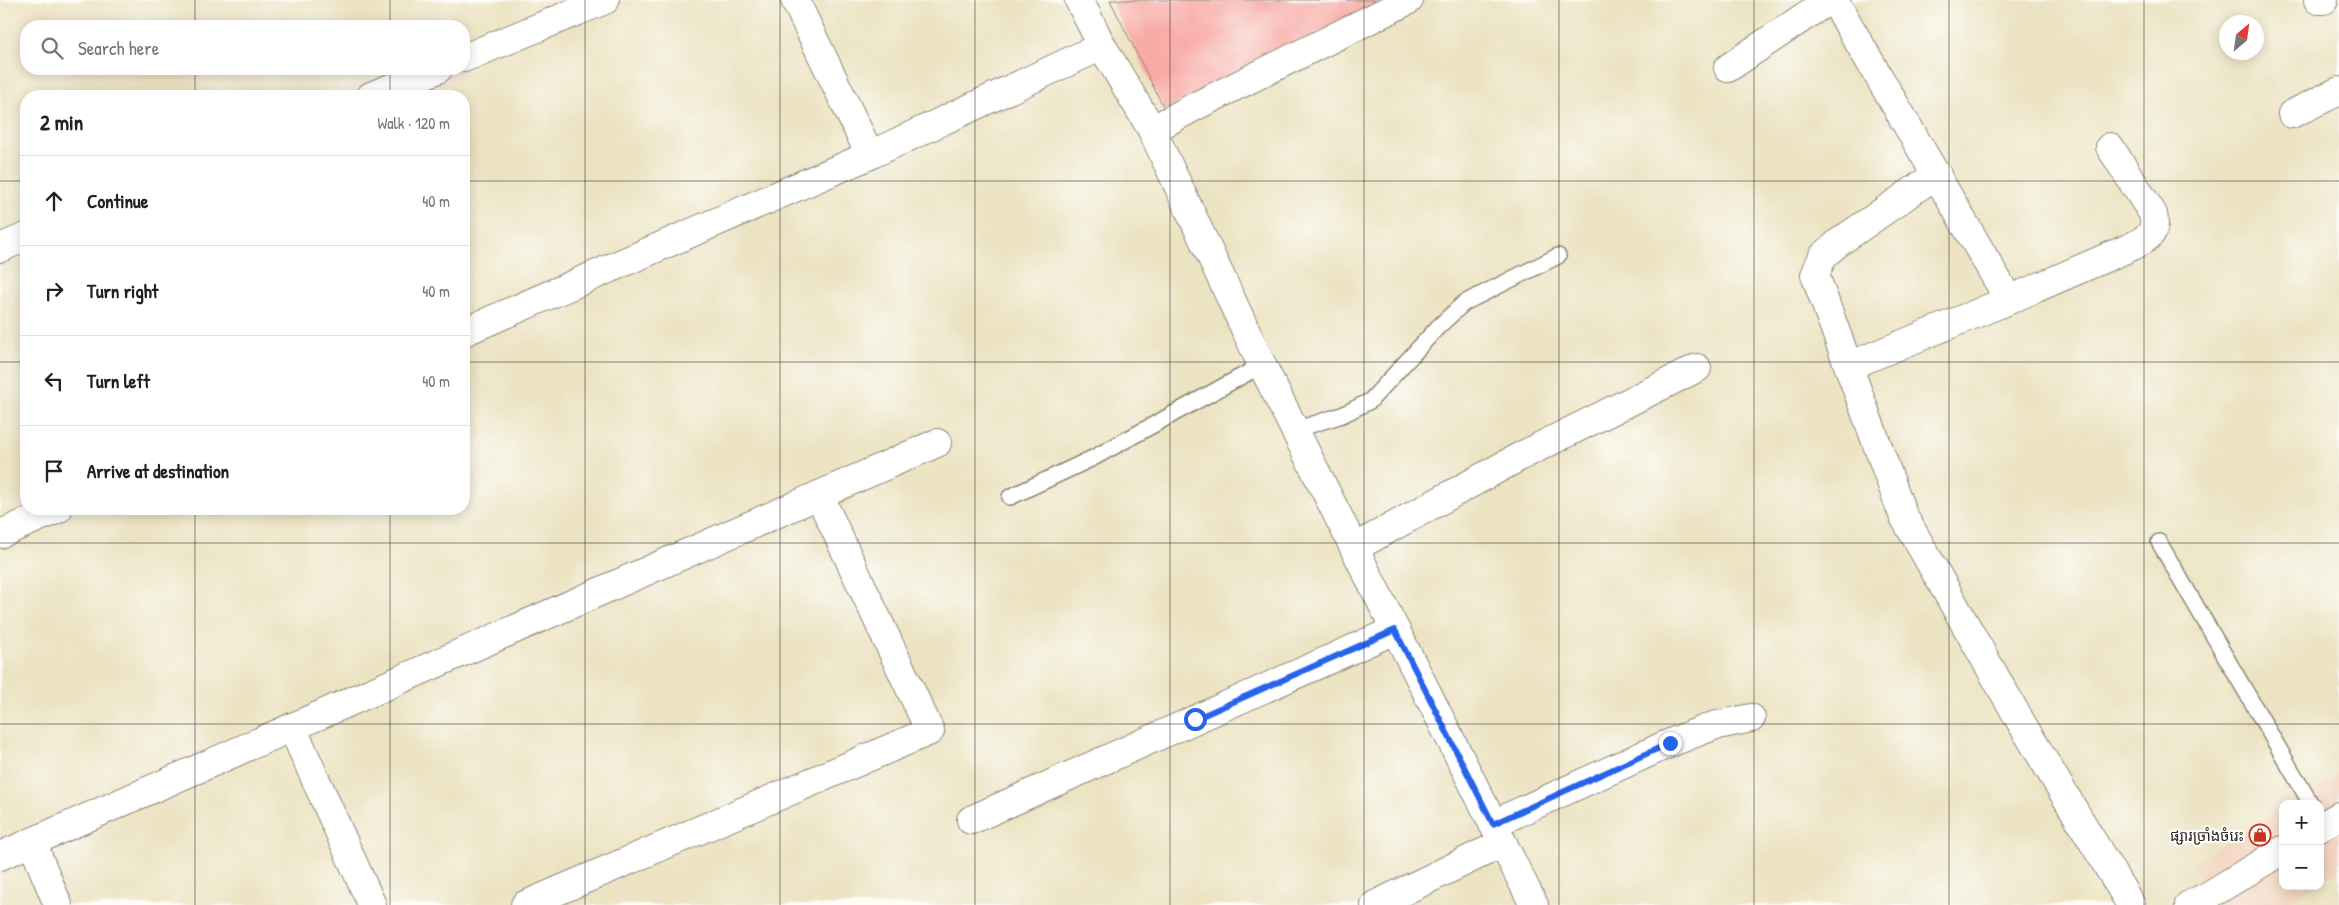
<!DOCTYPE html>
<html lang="en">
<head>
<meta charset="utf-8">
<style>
	:root { --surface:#fff; --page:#f2f2f2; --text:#222; --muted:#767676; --line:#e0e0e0 }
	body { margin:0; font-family:"Patrick Hand","Noto Sans Khmer",sans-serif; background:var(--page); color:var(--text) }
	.controls { position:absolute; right:15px; bottom:15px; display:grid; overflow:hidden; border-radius:10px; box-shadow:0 2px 12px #0003 }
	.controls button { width:45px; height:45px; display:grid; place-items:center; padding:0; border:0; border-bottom:1px solid var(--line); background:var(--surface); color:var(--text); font:25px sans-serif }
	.compass { position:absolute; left:2219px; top:15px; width:45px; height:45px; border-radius:50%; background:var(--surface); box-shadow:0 2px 12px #0003; rotate:29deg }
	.stop { position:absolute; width:15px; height:15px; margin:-11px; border:4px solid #2563eb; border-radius:50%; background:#fff }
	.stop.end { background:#2563eb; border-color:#fff; box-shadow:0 1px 5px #0008 }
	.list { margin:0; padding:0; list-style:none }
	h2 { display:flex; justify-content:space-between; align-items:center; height:65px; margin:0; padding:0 20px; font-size:21px }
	h2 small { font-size:16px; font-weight:400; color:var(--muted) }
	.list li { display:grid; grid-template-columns:32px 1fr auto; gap:15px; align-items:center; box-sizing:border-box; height:90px; padding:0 20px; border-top:1px solid var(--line) }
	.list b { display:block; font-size:19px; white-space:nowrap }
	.list em { font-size:16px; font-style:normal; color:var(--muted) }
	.icon { flex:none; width:28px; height:28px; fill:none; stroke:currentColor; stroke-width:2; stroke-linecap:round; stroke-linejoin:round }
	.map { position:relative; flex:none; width:2339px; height:905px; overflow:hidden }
	.search { position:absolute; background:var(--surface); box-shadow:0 2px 12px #0003; left:20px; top:20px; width:450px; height:55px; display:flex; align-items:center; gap:12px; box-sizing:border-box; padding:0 18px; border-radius:20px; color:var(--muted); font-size:19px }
	.panel { position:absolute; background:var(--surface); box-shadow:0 2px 12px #0003; left:20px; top:90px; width:450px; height:425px; border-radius:20px }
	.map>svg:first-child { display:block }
	.built { fill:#f3d4bf }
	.building { fill:#f8aaa6 }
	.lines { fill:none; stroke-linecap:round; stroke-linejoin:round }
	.lane-casing { stroke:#8c8776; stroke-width:18 }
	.street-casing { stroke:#8c8776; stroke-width:30 }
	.secondary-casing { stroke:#8c8776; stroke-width:30 }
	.lane { stroke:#fff; stroke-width:15 }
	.street { stroke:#fff; stroke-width:28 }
	.secondary { stroke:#fff; stroke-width:28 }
	.route { stroke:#2563eb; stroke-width:6 }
	.grid { fill:none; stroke:#2b2b2b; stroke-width:1; stroke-opacity:0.55 }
	.labels { text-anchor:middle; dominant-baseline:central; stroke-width:4.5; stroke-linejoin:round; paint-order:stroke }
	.poi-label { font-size:15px; fill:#2b2b2b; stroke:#fdfcf7; text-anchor:end }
</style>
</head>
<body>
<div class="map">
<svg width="2339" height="905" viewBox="0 0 2339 905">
	<rect width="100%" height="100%" fill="#fdfcf7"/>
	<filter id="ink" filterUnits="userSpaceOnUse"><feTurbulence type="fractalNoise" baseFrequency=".02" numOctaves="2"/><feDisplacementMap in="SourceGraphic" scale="10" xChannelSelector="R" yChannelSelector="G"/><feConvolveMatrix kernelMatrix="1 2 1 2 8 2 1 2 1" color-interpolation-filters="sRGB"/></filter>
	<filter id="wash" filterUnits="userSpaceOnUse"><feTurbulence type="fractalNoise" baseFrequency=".0096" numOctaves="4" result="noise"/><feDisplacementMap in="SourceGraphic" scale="20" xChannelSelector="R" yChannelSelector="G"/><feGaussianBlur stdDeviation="1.12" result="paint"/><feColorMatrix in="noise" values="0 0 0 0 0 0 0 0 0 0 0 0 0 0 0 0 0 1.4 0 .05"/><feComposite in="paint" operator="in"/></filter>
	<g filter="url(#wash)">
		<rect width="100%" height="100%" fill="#ece3c2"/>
		<g class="built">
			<path d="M2339,774V870L2320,881V804H2290Z"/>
			<path d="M2283,808V886H2312L2281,905H2216L2193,862Z"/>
		</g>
		<g id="blocks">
			<path class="building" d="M1110,0H1385L1165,110Z"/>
		</g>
	</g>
	<g filter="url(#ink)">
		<use href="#blocks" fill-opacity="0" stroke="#8c8776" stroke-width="1"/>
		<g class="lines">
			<g class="lane-casing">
				<g id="lane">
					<path d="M1295,430L1342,415L1370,401L1438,327L1464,303L1558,256"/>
					<path d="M1010,497L1095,457L1262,365"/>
					<path d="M2159,542L2311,804"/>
				</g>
			</g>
			<g class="street-casing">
				<g id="street">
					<path d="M795,0L870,155"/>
					<path d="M1834,0L2009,300"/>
					<path d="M2318,0H2324"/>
					<path d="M464,58L605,0"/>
					<path d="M1728,68L1829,0"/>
					<path d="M371,96L438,69"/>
					<path d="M2292,114L2339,91"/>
					<path d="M1152,130L1192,108L1409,0"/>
					<path d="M1937,174L1838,243L1823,256L1815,275L1903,515L2022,724L2131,905"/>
					<path d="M0,248L26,237"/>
					<path d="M464,332L870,155L1102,46"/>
					<path d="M1849,366L2009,300L2133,246C2149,237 2157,234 2153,214L2110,147"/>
					<path d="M0,534L58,509"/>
					<path d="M1354,548L1519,457L1697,368"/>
					<path d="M292,727L372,905"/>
					<path d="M971,820L1395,630"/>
					<path d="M1493,824L1670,743L1713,726L1751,718"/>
					<path d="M32,842L58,905"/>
					<path d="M0,856L937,443"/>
					<path d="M525,905L930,731L819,495"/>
					<path d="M1375,905L1503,843"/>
				</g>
			</g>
			<g class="secondary-casing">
				<g id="secondary">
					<path d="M1079,0L1102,46L1152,130L1262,365L1534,905"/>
					<path d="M2320,827L2339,816"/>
					<path d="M2189,905L2206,897L2283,850"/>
				</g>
			</g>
			<use href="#lane" class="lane"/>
			<use href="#street" class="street"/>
			<use href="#secondary" class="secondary"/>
		</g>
	</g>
	<g class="lines" filter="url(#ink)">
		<path class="route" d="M1195,719L1395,630L1493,824L1670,743"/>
	</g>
	<path class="grid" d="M195,0V26M390,0V26M585,0V905M780,0V905M975,0V905M1170,0V905M1364,0V905M1559,0V905M1754,0V905M1949,0V905M2144,0V905M195,69V96M390,69V96M0,181H26M464,181H2339M0,362H26M464,362H2339M195,509V905M390,509V905M0,543H2339M0,724H2339"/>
	<defs>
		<g id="shop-ring" transform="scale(1.125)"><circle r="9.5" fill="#fdfcf7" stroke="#c8321e" stroke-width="1.5"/><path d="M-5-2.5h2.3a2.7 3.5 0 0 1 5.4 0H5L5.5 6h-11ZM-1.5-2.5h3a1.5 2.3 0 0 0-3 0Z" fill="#c8321e"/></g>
	</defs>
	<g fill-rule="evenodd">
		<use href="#shop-ring" x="2260" y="835"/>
	</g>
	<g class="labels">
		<g class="poi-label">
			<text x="2244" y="835">ផ្សារច្រាំងចំរេះ</text>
		</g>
	</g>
</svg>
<div class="controls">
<button>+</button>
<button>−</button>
</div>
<svg class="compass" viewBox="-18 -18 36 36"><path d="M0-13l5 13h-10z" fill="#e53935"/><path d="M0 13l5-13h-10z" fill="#767676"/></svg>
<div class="stop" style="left:1195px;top:719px"></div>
<div class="stop end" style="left:1670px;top:743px"></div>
<div class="search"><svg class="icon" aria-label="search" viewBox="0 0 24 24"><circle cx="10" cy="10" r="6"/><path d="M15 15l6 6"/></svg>Search here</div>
<section class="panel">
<h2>2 min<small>Walk · 120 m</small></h2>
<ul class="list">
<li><svg class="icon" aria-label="ahead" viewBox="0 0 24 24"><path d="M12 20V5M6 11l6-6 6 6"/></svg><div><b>Continue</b></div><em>40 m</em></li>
<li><svg class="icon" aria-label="right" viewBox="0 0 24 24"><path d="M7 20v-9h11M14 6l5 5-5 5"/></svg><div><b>Turn right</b></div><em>40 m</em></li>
<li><svg class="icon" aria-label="left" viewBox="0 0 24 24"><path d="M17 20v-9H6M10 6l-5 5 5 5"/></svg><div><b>Turn left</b></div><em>40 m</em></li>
<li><svg class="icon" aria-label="arrive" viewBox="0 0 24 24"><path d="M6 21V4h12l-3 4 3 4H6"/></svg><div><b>Arrive at destination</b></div></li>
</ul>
</section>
</div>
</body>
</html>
